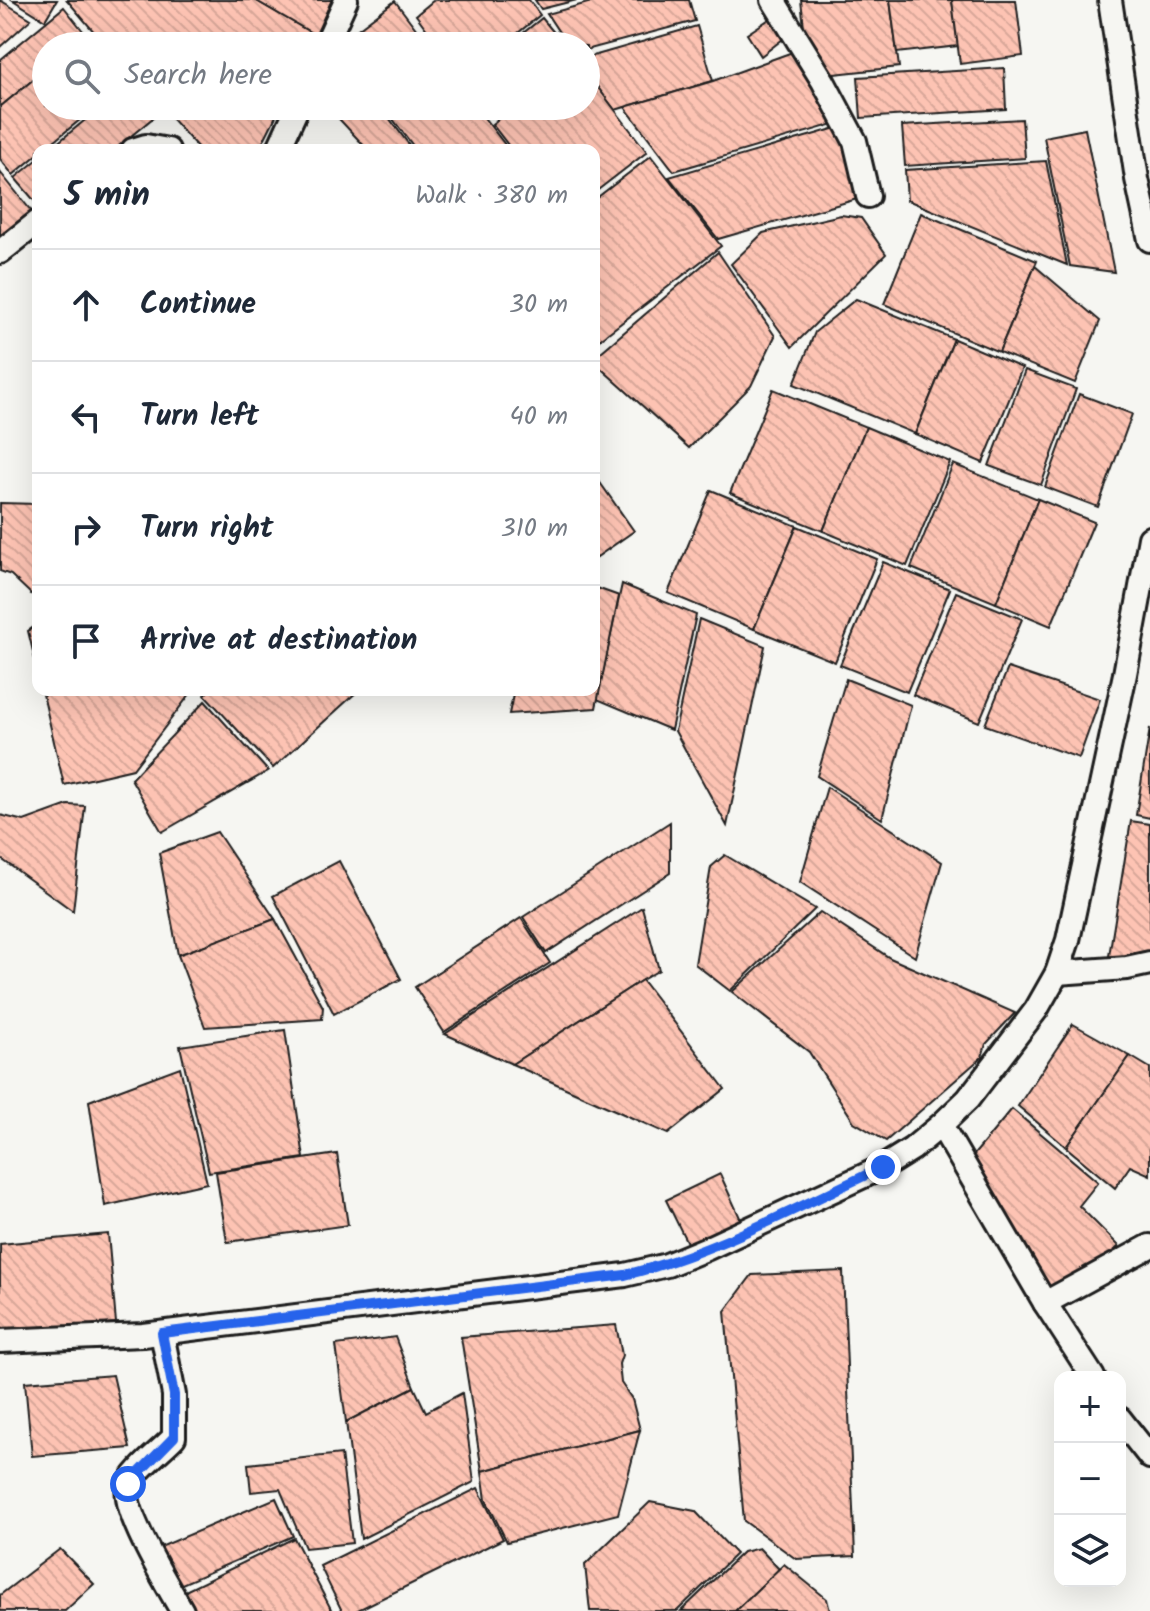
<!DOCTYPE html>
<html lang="en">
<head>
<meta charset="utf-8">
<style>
	:root { --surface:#fff; --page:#f6f6f7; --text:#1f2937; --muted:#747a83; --line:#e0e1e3 }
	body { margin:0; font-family:Kalam,sans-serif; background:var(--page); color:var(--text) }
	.controls { position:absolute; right:24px; bottom:24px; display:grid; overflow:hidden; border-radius:16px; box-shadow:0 8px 32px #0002 }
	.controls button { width:72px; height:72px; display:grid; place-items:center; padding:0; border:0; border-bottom:2px solid var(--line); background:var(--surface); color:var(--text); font:40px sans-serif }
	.stop { position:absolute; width:24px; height:24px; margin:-18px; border:6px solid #2563eb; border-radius:50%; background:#fff }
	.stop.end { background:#2563eb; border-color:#fff; box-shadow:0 2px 8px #0008 }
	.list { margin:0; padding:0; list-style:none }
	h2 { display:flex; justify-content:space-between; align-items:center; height:104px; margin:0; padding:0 32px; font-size:34px }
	h2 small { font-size:26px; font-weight:400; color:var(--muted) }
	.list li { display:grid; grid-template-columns:52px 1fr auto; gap:24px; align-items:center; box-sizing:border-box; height:112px; padding:0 32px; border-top:2px solid var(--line) }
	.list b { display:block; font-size:30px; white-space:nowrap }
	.list em { font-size:26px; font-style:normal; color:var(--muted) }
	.icon { flex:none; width:44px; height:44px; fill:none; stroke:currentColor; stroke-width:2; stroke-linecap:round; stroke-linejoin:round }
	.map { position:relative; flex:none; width:1150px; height:1611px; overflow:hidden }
	.search { position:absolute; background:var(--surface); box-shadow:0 8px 32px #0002; left:32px; top:32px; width:568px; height:88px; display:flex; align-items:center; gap:20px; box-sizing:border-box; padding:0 28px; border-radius:44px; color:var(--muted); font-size:30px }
	.panel { position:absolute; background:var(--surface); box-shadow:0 8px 32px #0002; left:32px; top:144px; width:568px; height:552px; border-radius:16px }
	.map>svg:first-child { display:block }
	.building { fill:url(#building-back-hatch); stroke:#1c1c1c; stroke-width:2 }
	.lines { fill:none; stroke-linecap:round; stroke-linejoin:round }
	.minor-casing { stroke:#1c1c1c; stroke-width:28 }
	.minor { stroke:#f6f6f2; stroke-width:22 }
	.route { stroke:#2563eb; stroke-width:10 }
</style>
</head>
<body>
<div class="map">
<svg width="1150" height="1611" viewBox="0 0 1150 1611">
	<defs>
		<pattern id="building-back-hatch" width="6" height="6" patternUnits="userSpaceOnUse" patternTransform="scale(2)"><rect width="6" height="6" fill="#fdc3b3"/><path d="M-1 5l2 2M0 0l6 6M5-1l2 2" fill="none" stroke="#d8a799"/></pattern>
	</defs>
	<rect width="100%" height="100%" fill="#f6f6f2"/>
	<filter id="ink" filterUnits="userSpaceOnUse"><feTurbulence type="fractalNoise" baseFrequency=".0125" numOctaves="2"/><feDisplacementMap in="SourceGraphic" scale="16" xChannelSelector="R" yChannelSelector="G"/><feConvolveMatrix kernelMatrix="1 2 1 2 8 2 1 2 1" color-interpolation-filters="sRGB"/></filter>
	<g filter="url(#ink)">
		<g class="building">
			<path d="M0,0L31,19L0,47Z"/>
			<path d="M13,0H57L45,20Z"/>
			<path d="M67,0H255L317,36L312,46H106Z"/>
			<path d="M255,0H332L317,36Z"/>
			<path d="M434,0H529L540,15L502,46H439L416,15Z"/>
			<path d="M535,0H577L541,9Z"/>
			<path d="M599,0H689L695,21L586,50V46H568L547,14Z"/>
			<path d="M801,0H890L899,67L825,75L806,45Z"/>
			<path d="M890,0H952L958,46L897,53Z"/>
			<path d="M952,0H1016L1023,56L960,64Z"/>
			<path d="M395,1L429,46H339L338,44Z"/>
			<path d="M64,7L87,36L74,46H46V69L0,107V60Z"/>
			<path d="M542,18L565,46H507Z"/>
			<path d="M771,18L783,39L761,56L747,34Z"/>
			<path d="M697,26L713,81L615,110L586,72V58Z"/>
			<path d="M87,36L95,46H74Z"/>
			<path d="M798,50L841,122L674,171L625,107L713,81Z"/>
			<path d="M1004,68L1006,109L861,118L858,77Z"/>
			<path d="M46,69V106H97L43,150H38V154L13,175L0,159V107Z"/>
			<path d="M586,72L647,152L594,193V150H512L492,124L515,106H586Z"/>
			<path d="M102,106H145L154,117L114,150H49Z"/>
			<path d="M160,106H281L259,150H200Z"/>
			<path d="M327,106H380L413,150H368Z"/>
			<path d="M383,106H475L509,150H419L414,147Z"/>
			<path d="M487,106H515L497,119Z"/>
			<path d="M1022,119L1025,158L905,166L902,126Z"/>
			<path d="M843,126L864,197L718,239L669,177Z"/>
			<path d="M1085,129L1114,272L1070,266L1044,137Z"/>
			<path d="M651,156L721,246L594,344V200Z"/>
			<path d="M38,159V205L15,178Z"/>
			<path d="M1046,161L1067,265L907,200L905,170Z"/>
			<path d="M0,172L36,217L0,245Z"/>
			<path d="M921,213L1037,261L999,352L884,304Z"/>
			<path d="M841,215L861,218L886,254L792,347L731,264L763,233Z"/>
			<path d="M718,252L775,336L751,386L689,448L594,362V358Z"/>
			<path d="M1035,266L1100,321L1075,383L999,352Z"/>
			<path d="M856,299L954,339L915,434L794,384L815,332Z"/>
			<path d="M954,339L1022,368L983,463L915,434Z"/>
			<path d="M1025,370L1076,389L1041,485L989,466Z"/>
			<path d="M773,389L866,427L823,531L730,493Z"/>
			<path d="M1079,394L1132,414L1098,507L1045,487Z"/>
			<path d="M866,427L950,462L907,566L823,531Z"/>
			<path d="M953,464L1038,499L996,603L911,568Z"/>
			<path d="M594,474L634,531L594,559Z"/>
			<path d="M711,490L797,526L754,629L668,593Z"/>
			<path d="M1038,499L1094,522L1051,626L996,603Z"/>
			<path d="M0,503L38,504V595L31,594L11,575L0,571Z"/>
			<path d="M797,526L877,559L835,662L754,629Z"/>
			<path d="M883,562L950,589L907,692L840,665Z"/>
			<path d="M622,584L696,615L671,730L597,699Z"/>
			<path d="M594,587L619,596L596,708L509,714L514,690H594Z"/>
			<path d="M956,592L1022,619L979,722L913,695Z"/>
			<path d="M699,619L765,646L727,826L675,731Z"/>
			<path d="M38,624V672L28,631Z"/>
			<path d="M1008,668L1100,699L1079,758L985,725Z"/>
			<path d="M846,679L911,705L882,819L817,776Z"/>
			<path d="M42,690H193L133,769L64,785Z"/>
			<path d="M209,690H359L273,768L205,695Z"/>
			<path d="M205,701L268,771L162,832L131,779Z"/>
			<path d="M1150,728V818L1136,815Z"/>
			<path d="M827,787L942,862L915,957L800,882Z"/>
			<path d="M68,805L85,806L73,911L0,858V815L24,821Z"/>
			<path d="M1131,821L1150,824V957L1108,962Z"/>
			<path d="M670,822V873L546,953L523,917Z"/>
			<path d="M217,832L275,919L178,955L159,853Z"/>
			<path d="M725,855L815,909L730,991L695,964L711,867Z"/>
			<path d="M339,861L401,979L334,1014L273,896Z"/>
			<path d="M642,907L659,970L642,980L512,1064L445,1034Z"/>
			<path d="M820,912L890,958L1015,1013L986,1044L982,1057L886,1141L854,1122L809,1052L732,992Z"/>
			<path d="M521,918L550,963L444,1032L415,987Z"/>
			<path d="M275,919L323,1007L322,1019L205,1027L178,955Z"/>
			<path d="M642,980L725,1089L668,1134L512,1064Z"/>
			<path d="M1073,1024L1130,1056L1066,1147L1018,1106Z"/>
			<path d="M285,1030L304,1158L209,1172L180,1046Z"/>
			<path d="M1130,1056L1150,1068V1175L1130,1166L1115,1188L1066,1147Z"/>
			<path d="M180,1067L207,1183L105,1206L89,1101Z"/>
			<path d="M1012,1109L1098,1182L1079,1206L1119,1246L1100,1265L1043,1293L972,1157Z"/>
			<path d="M337,1154L348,1225L227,1242L216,1172Z"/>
			<path d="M720,1174L742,1222L689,1247L666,1200Z"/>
			<path d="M108,1234L116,1323L0,1334V1244Z"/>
			<path d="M843,1271L855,1556L796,1559L744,1521L725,1311L752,1275Z"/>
			<path d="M616,1325L622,1355L619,1364L621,1383L632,1399L640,1430L482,1471L461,1337Z"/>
			<path d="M395,1337L414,1387L346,1422L336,1345Z"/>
			<path d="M113,1375L130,1448L32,1456L25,1382Z"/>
			<path d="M414,1387L426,1412L462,1393L474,1482L361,1539L346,1422Z"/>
			<path d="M640,1430L618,1514L507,1542L486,1500L482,1471Z"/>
			<path d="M341,1454L352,1543L305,1548L280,1489L251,1492L248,1464Z"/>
			<path d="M478,1488L503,1539L356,1611H342L320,1566Z"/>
			<path d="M276,1498L293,1536L175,1587L158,1548Z"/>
			<path d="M650,1502L695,1511L736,1554L677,1611H590L585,1565Z"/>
			<path d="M294,1538L332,1611H187L179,1594Z"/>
			<path d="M759,1548L779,1569L735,1611H681L743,1552Z"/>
			<path d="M60,1549L94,1584L65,1611H0V1595Z"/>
			<path d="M784,1564L827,1599L830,1611H735Z"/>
		</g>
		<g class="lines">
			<g class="minor-casing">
				<g id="minor">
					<path d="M773,0L823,81L855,141L868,196"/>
					<path d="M1110,0L1137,179L1150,240"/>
					<path d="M325,46L346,0"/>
					<path d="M133,150L146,146L168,150"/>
					<path d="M278,150L298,106"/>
					<path d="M0,252L38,222"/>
					<path d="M1057,973L1127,968L1150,963"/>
					<path d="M941,1125L1045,1303L1093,1377"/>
					<path d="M1045,1303L1150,1246"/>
					<path d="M162,1333L174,1395V1437C163,1449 132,1472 128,1487C121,1509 169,1588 182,1611"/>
					<path d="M0,1341L143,1335L625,1275L667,1265L708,1248L883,1167L912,1149L941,1125L968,1099L1036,1010L1057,973L1068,940L1125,674L1150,538"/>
					<path d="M1120,1419L1150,1457"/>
				</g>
			</g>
			<use href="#minor" class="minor"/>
		</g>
	</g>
	<g class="lines" filter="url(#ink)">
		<path class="route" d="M128,1484L174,1437V1395L162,1333L625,1275C715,1253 799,1206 883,1167"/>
	</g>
</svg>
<div class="controls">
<button>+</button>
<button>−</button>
<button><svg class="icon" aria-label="layers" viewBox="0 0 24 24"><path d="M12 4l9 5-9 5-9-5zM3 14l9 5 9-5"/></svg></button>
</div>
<div class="stop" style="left:128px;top:1484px"></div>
<div class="stop end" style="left:883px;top:1167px"></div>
<div class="search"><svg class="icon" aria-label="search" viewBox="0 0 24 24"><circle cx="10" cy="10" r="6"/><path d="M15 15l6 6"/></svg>Search here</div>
<section class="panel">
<h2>5 min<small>Walk · 380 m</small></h2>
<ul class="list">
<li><svg class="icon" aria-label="ahead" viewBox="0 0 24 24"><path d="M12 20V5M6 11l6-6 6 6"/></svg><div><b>Continue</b></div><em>30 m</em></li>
<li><svg class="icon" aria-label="left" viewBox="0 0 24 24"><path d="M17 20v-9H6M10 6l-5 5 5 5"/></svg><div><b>Turn left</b></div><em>40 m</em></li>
<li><svg class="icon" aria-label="right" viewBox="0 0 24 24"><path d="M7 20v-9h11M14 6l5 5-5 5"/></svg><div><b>Turn right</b></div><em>310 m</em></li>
<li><svg class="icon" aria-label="arrive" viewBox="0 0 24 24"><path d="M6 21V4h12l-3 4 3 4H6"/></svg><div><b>Arrive at destination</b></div></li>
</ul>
</section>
</div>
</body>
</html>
